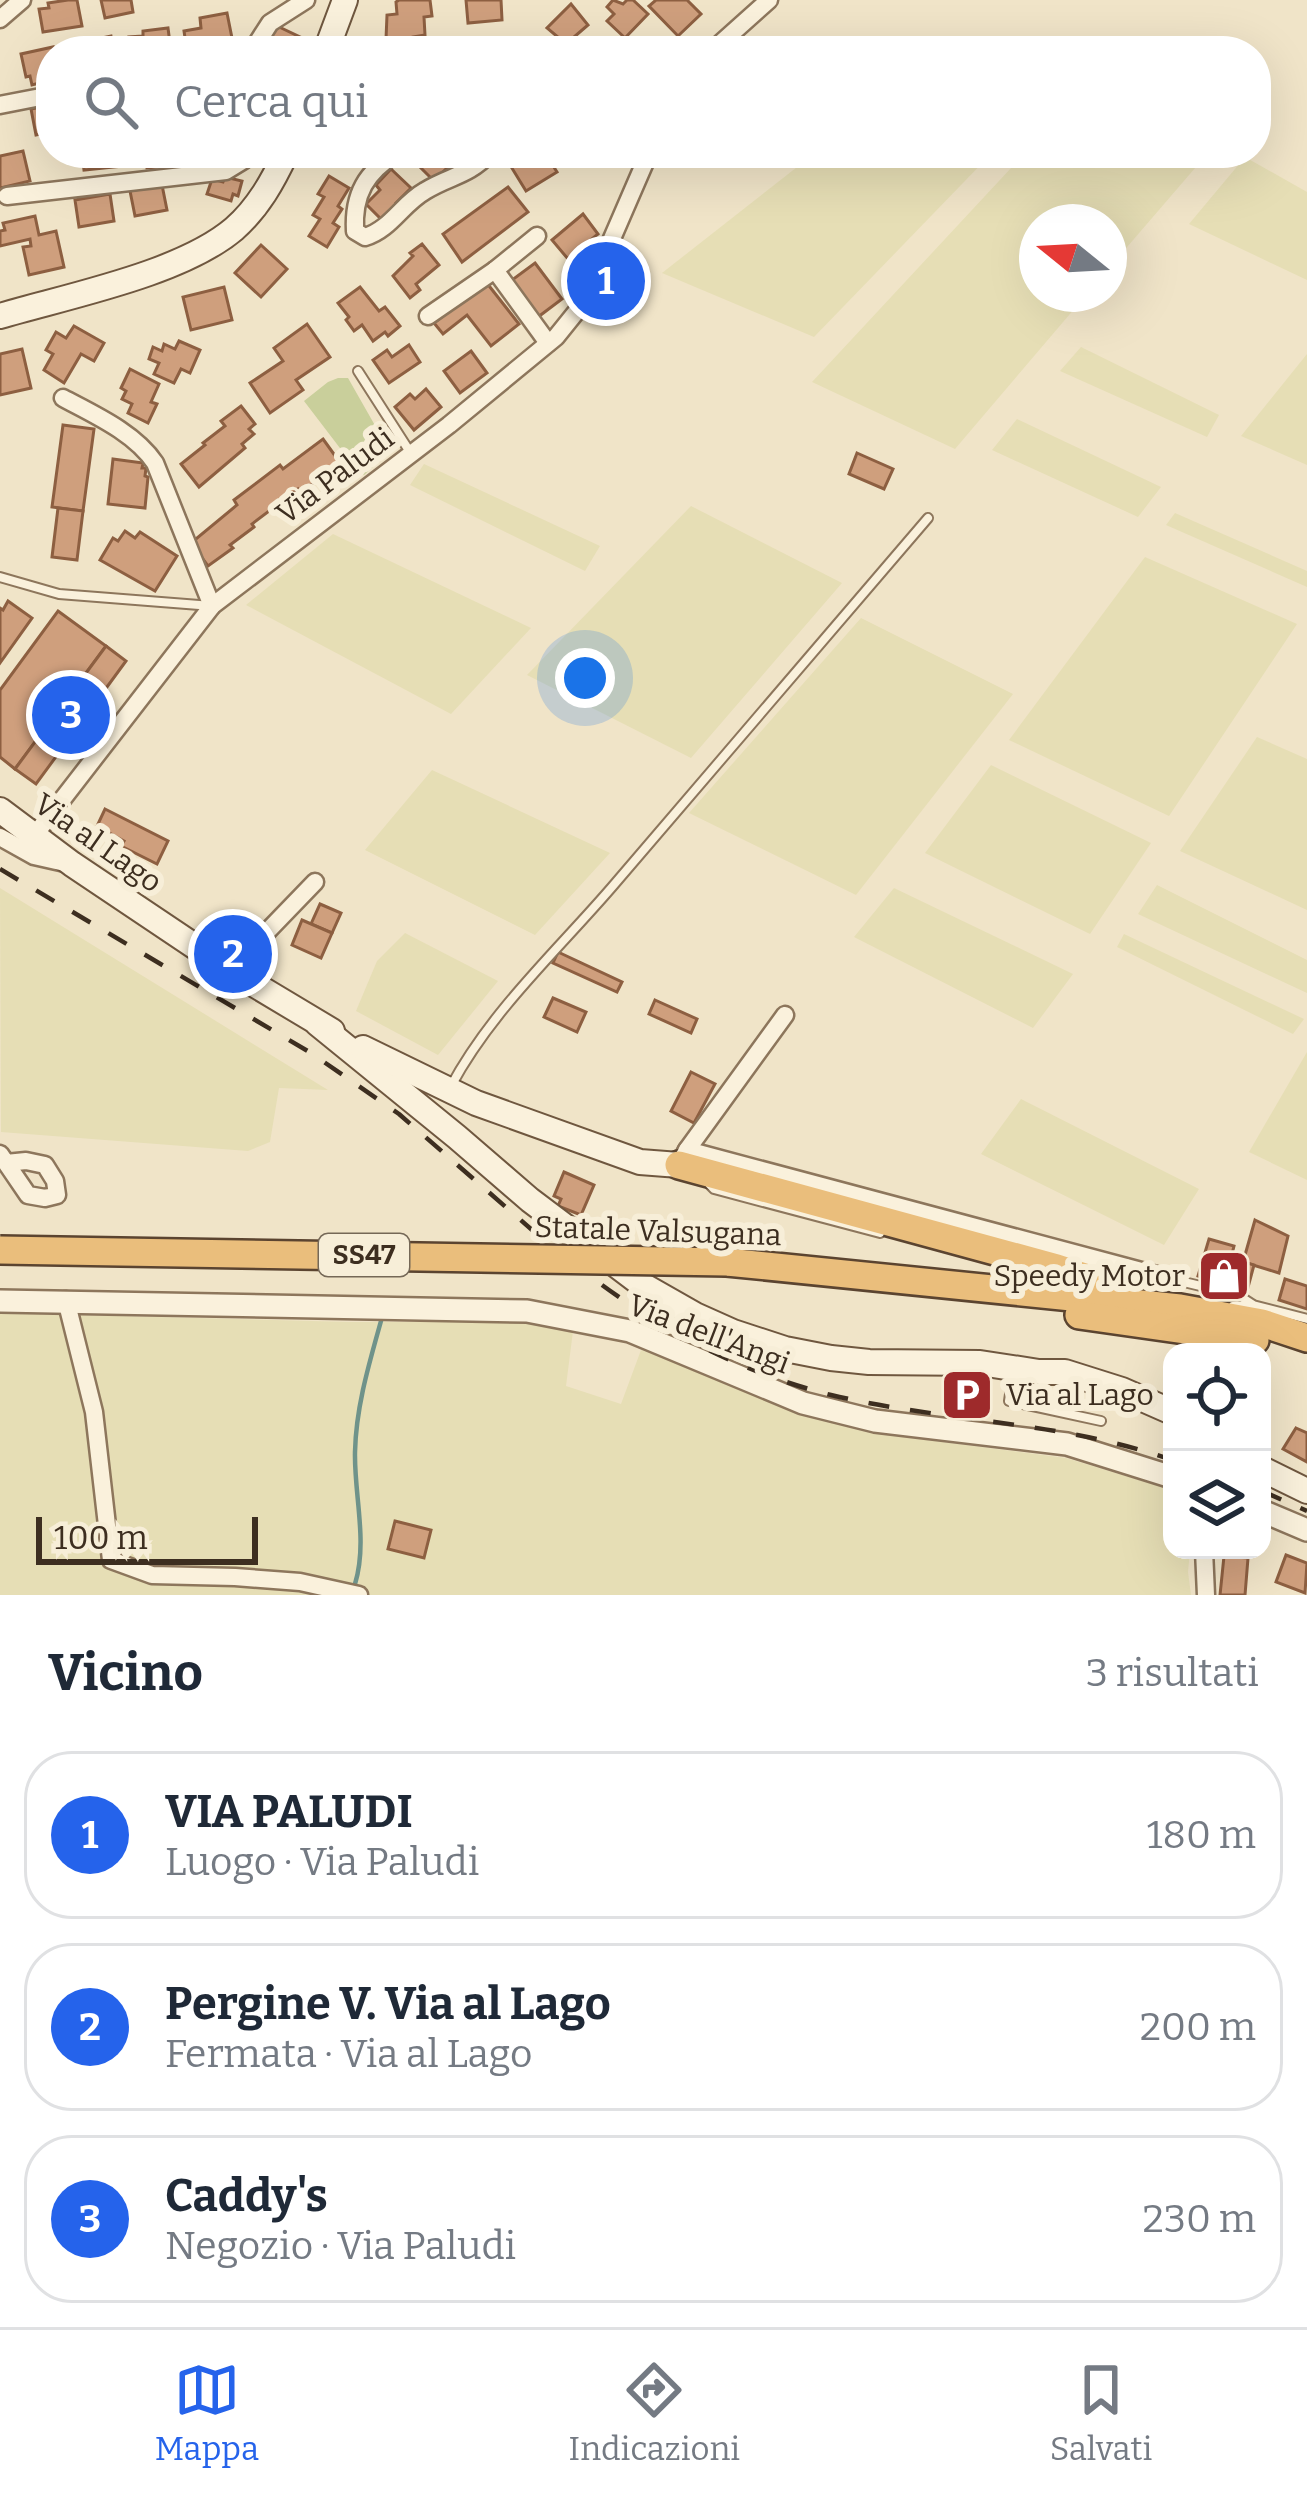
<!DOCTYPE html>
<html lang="it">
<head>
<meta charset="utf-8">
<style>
	:root { --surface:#fff; --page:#f2f2f3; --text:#1f2937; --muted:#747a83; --line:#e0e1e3; --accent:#2563eb }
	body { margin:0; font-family:Bitter,serif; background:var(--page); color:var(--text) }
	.controls { position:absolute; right:36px; bottom:36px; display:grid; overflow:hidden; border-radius:24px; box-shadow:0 12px 48px #0002 }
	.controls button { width:108px; height:108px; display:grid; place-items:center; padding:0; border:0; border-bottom:3px solid var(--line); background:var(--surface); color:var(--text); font:60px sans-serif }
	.compass { position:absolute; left:1019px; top:204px; width:108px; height:108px; border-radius:50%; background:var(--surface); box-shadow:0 12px 48px #0002; rotate:288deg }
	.scale { position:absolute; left:36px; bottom:30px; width:222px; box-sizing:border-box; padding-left:12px; border:6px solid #3d2e20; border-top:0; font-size:33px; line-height:42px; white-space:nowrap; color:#3d2e20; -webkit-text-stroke:9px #f7eed8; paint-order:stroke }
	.you { position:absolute; left:585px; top:678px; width:42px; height:42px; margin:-30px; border:9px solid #fff; border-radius:50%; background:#1a73e8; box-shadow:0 0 0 18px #1a73e833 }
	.badge { display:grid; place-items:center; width:78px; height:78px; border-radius:50%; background:var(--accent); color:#fff; font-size:39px; font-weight:700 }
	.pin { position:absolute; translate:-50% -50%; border:6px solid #fff; box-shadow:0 3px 12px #0006 }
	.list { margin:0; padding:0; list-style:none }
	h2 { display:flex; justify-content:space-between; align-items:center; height:156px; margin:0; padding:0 48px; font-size:51px }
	h2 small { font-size:39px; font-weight:400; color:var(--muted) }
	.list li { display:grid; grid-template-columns:78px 1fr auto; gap:36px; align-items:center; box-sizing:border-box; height:168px; margin:0 24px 24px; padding:0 24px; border:3px solid var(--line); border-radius:48px }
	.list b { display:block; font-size:45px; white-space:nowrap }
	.list p { margin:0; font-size:39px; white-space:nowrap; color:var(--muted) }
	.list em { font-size:39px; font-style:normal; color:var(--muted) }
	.icon { flex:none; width:66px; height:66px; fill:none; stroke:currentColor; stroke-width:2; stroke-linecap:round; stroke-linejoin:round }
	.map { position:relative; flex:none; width:1307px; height:1595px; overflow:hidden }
	.search { position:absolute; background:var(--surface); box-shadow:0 12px 48px #0002; left:36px; right:36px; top:36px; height:132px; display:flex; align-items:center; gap:30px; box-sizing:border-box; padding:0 42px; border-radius:48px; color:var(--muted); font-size:45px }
	.sheet { height:732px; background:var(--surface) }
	nav { display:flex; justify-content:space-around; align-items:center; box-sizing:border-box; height:168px; border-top:3px solid var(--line); background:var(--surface); font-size:33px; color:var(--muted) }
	nav a { display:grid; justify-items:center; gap:6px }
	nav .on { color:var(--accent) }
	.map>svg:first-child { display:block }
	.farmland { fill:#e6deb5 }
	.green { fill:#c9cf9b }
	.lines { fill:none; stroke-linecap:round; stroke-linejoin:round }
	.stream { stroke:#6f938a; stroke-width:4.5 }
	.building { fill:#cf9f7d; stroke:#8d5f41; stroke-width:3 }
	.service-casing { stroke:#8d765c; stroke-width:12 }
	.minor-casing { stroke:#8d765c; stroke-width:21 }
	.tertiary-casing { stroke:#8d765c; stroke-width:26 }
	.secondary-casing { stroke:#6f573f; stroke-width:28 }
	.trunk-casing { stroke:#5b4430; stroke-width:32 }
	.service { stroke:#faf1dc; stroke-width:8 }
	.minor { stroke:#faf1dc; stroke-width:16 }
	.tertiary { stroke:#faf1dc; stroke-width:21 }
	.secondary { stroke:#faf1dc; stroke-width:24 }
	.trunk { stroke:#eabe7c; stroke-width:27 }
	.rail { stroke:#3d2e20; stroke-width:4.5; stroke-dasharray:21 21; stroke-linecap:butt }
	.trunk-bridge-casing { stroke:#5b4430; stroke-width:32; stroke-linecap:butt }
	.trunk-bridge { stroke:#eabe7c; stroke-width:27 }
	.labels { text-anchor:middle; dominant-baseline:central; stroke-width:12; stroke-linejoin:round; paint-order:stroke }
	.shield { fill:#f7eed8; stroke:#756857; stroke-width:3 }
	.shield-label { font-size:27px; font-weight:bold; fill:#3d2e20 }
	.street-label { font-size:30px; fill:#3d2e20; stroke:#f7eed8 }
	.poi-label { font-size:30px; fill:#3d2e20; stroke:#f7eed8; text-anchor:end }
</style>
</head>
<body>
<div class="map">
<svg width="1307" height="1595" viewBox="0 0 1307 1595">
	<rect width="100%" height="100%" fill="#f0e4c8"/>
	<g class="farmland">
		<path d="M815,153H992L814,337L662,273Z"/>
		<path d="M1025,153H1208L1109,268V222H1037V294H1087L955,449L812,382Z"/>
		<path d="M1245,157L1307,192V280L1189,224Z"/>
		<path d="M1081,347L1219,415L1207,437L1060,371Z"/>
		<path d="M1307,354V465L1241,436Z"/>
		<path d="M1017,419L1161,487L1138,517L992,450Z"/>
		<path d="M424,464L600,546L585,571L410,485Z"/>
		<path d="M691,506L842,583L691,758L527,675Z"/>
		<path d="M1175,513L1307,571V587L1166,525Z"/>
		<path d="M333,534L531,628L451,714L246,605Z"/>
		<path d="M1145,557L1297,624L1169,816L1009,740Z"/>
		<path d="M861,618L1013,694L856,895L689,813Z"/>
		<path d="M1257,737L1307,759V910L1180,851Z"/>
		<path d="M991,765L1151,843L1090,934L925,853Z"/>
		<path d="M432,770L610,853L535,935L365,850Z"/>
		<path d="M1157,885L1307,960V993L1138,914Z"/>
		<path d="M0,888L328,1090L279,1088L270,1142L248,1151L1,1132Z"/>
		<path d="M894,888L1073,974L1033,1028L854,937Z"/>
		<path d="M405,933L498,981L438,1055L356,1011L377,961Z"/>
		<path d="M1124,934L1304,1019L1293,1034L1117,947Z"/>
		<path d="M1307,1052V1180L1249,1152Z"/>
		<path d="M1021,1099L1199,1189L1164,1245L981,1154Z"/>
		<path d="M0,1313L351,1322H536L573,1331L566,1386L621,1404L641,1350L687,1366L780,1407L873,1433L1066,1458L1172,1490V1550H1190L1188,1572L1191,1595H0Z"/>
	</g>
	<path class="green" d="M338,378H348L377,429L395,447L364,475L359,473L304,401L328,382Z"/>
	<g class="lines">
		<path class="stream" d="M355,1584C368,1541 354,1495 355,1452C356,1407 369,1364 381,1321"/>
	</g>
	<g class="building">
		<path d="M68,0H77L82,26L43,32L39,9L49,8L48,3Z"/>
		<path d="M101,0H131L133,12L105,18Z"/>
		<path d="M399,0H430L432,16L424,17L425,35L413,37L414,51H383L381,39H386L387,15L397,14L396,2Z"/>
		<path d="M466,0H501L502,20L468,23Z"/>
		<path d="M613,0L623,4L627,0H633L648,14L625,38L607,21L614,14L607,7Z"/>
		<path d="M656,0H687L701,14L678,36L649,6Z"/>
		<path d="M571,4L588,25L566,44L547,28Z"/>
		<path d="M227,13L232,38L212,41L213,51H187L184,31L201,28L200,18Z"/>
		<path d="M275,25L300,37L293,51H263Z"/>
		<path d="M168,28L171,51H131L129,37L143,36V31Z"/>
		<path d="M111,36L114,51H75L74,48L89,45L88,41Z"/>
		<path d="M53,47L51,80L32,85L30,76L26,77L21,54Z"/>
		<path d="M51,105V132L36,135L31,109Z"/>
		<path d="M23,151L30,181L0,188V156Z"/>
		<path d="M82,153H123L124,166L84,170Z"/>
		<path d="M146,153H193L194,159L171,161L172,166L147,168Z"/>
		<path d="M427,153H481L470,164L465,159L451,173L447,168L434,181L416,163Z"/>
		<path d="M530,153H545L557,172L526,191L510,165Z"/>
		<path d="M391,169L411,188L396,203L399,206L384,222L366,204L380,190L376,185Z"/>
		<path d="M329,176L349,188L338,206L342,209L333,223L339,227L327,247L309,236L320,219L313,215L324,197L318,194Z"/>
		<path d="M225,177L242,181L238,196L233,194L231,201L207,194L212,179L223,182Z"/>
		<path d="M162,185L167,210L135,216L130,191Z"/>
		<path d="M508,187L528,212L462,262L443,234Z"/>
		<path d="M110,194L114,221L79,227L75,200Z"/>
		<path d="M583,214L598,234L568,259L552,240Z"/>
		<path d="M35,216L39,235L56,231L64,267L29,275L23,247L31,246L30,239L0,246V231L5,230L3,223Z"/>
		<path d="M422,244L439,265L416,284L420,290L410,298L393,276L413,256L410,253Z"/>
		<path d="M261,245L287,269L261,297L235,273Z"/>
		<path d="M535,263L562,299L538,317L512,280Z"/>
		<path d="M486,282L519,324L491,346L467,315L443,334L434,323Z"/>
		<path d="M224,287L232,320L191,330L183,297Z"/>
		<path d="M360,287L379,311L385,307L400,326L388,336L385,332L373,341L362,325L354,331L346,320L349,317L338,303Z"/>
		<path d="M307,324L330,357L296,380L303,390L270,413L250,383L283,361L274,348Z"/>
		<path d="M74,326L104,343L94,361L81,354L64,383L44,370L53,354L46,350L56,332L66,338Z"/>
		<path d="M179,341L200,350L190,373L181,369L174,383L154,374L159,363L149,359L153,347L162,351L164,344L175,349Z"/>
		<path d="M409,345L420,362L389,383L373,360L387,350L392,357Z"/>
		<path d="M22,349L31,388L0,395V354Z"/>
		<path d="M471,351L487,373L460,393L444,371Z"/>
		<path d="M130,369L159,384L151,402L157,404L148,423L128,413L132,404L122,399L126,391L121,388Z"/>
		<path d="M426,389L441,407L414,430L395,407L410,394L415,399Z"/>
		<path d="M241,406L255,424L249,429L254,434L242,444L245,448L199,487L181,464L205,445L203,443L225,426L221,421Z"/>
		<path d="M63,425L94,429L83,511L52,507Z"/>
		<path d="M323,439L341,464L300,492L298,489L252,524L254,527L230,545L233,548L208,566L191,543L237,505L234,500L280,465L283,469Z"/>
		<path d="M857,453L893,469L884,489L849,474Z"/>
		<path d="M113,459L143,463L142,468H146L145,476L148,477L145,508L108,504Z"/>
		<path d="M58,508L83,511L77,560L52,557Z"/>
		<path d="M125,531L135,538L140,532L177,556L155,591L100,560L113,538L118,541Z"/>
		<path d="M8,601L32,618L0,663V608L3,610Z"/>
		<path d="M58,611L106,646L15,769L0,757V690Z"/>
		<path d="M106,646L126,661L36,784L15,769Z"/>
		<path d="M105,809L168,841L157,864L121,846L124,841L97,826Z"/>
		<path d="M320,904L341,913L332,933L311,924Z"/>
		<path d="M302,920L332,933L321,958L292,945Z"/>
		<path d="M558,952L622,982L617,992L553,963Z"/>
		<path d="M553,998L586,1012L577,1032L544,1017Z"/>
		<path d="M655,1000L697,1019L691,1033L649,1014Z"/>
		<path d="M691,1072L715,1084L694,1123L671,1111Z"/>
		<path d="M564,1172L594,1185L581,1215L558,1206L561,1199L554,1196Z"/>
		<path d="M1255,1220L1288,1236L1279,1273L1243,1262Z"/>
		<path d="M1209,1239L1234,1246L1231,1258L1254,1265L1247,1291L1198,1276Z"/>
		<path d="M1285,1279L1307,1286V1309L1279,1300Z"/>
		<path d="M1296,1428L1307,1433V1462L1283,1449Z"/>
		<path d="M395,1521L431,1530L424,1558L388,1549Z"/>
		<path d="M1286,1555L1307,1563L1305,1593L1276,1582Z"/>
		<path d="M1224,1556L1248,1558L1245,1595H1220Z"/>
	</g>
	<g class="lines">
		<g class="service-casing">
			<g id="service">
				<path d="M358,371L410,452"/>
				<path d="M0,577L59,594L212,606"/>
				<path d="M451,1086C492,1010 556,952 612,887C718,764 822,640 928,518"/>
				<path d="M710,1185L714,1189L880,1233"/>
				<path d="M1163,1277L1238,1295L1252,1304"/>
				<path d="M1233,1306L1253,1305L1307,1319"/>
				<path d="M1013,1374L1009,1401L1101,1421"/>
			</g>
		</g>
		<g class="minor-casing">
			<g id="minor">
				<path d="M0,19L22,0"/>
				<path d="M252,51L270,23L306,0"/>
				<path d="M712,51L769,0"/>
				<path d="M0,105L51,95"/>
				<path d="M397,153C366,172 353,194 355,231L365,237C391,229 402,204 425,191C451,175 467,177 490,153"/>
				<path d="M7,196L226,171L244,160L247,153"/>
				<path d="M495,270L548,343"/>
				<path d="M428,316L495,270L537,236"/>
				<path d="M63,398C95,415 135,433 155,463L212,606"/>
				<path d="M34,836L212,606L449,425L556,337L585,301L649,153"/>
				<path d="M0,837L34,856L65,863"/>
				<path d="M230,970L315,882"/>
				<path d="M687,1150L785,1015"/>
				<path d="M0,1154L28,1195L45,1198L57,1195L55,1181L45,1165L26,1161L6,1163"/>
				<path d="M679,1165L687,1150L1160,1276"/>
				<path d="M66,1300L94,1412L111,1560L152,1575L235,1577L300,1582L359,1595"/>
				<path d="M1204,1550L1206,1595"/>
			</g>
		</g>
		<g class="tertiary-casing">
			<g id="tertiary">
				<path d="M0,1301L527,1311L630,1331L803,1403L875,1421L1067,1444L1172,1477"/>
				<path d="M1262,1511L1307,1530"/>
			</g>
		</g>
		<g class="secondary-casing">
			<g id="secondary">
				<path d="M326,51L345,0"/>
				<path d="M0,316C68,296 181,274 234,229C258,208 273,181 286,153"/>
				<path d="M0,810L72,864L230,970L332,1031"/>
				<path d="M318,1024L457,1137L530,1200L644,1286L695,1315L733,1332L785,1349L831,1358L869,1362L980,1363L1039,1372H1065L1122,1390L1172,1412"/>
				<path d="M363,1048L476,1103L640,1162L679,1165"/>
				<path d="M1262,1469L1307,1491"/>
			</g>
		</g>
		<g class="trunk-casing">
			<g id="trunk">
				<path d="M679,1165L1057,1268L1125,1290"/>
				<path d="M727,1262L1180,1308L1262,1323L1307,1338"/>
				<path d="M1079,1315L1255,1340"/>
			</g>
		</g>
		<use href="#service" class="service"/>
		<use href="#minor" class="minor"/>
		<use href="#tertiary" class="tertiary"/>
		<use href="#secondary" class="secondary"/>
		<use href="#trunk" class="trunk"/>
		<g class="rail">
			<path d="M0,869L311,1053L399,1114L547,1243"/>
			<path d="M602,1285C672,1336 747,1374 831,1395C945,1422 1061,1421 1172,1460"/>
			<path d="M1262,1491L1307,1511"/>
		</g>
		<g class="trunk-bridge-casing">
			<path id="trunk-bridge" d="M0,1250L727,1262"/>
		</g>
		<use href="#trunk-bridge" class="trunk-bridge"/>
	</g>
	<defs>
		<g id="shop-square" transform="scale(2.7)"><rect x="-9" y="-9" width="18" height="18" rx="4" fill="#9e2a2b" stroke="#f7eed8"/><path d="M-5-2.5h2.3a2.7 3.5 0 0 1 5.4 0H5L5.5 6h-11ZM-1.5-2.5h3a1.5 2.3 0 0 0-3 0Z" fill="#fff"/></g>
		<g id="parking-square" transform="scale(2.7)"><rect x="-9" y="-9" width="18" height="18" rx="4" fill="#9e2a2b" stroke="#f7eed8"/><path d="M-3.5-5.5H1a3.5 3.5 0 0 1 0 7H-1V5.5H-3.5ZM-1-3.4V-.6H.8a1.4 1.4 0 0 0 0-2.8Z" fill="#fff"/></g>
	</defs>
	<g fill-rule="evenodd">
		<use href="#shop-square" x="1224" y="1276"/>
		<use href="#parking-square" x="967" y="1395"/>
	</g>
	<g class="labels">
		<rect class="shield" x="319" y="1234" width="90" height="42" rx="9"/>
		<g class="shield-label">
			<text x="364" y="1255">SS47</text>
		</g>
		<g class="street-label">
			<text transform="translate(335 476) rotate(-37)">Via Paludi</text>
			<text transform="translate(98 843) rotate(35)">Via al Lago</text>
			<text transform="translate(658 1231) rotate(2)">Statale Valsugana</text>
			<text transform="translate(709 1334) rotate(21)">Via dell'Angi</text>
		</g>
		<g class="poi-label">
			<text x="1185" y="1276">Speedy Motor</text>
			<text x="1006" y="1395" text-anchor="start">Via al Lago</text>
		</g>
	</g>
</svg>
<div class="controls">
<button><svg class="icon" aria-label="locate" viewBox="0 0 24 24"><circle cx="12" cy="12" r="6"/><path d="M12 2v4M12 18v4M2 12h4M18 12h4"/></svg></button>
<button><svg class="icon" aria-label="layers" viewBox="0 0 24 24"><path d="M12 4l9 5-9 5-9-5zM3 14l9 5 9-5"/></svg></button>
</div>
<svg class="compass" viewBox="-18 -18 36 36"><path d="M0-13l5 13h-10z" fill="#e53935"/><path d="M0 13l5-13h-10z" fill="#747a83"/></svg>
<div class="scale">100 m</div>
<div class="you"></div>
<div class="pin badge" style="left:606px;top:281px">1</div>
<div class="pin badge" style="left:233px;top:954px">2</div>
<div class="pin badge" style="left:71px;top:715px">3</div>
<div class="search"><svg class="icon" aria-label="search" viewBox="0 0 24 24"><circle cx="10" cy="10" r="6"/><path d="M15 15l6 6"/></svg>Cerca qui</div>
</div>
<section class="sheet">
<h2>Vicino<small>3 risultati</small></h2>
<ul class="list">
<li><span class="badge">1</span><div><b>VIA PALUDI</b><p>Luogo · Via Paludi</p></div><em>180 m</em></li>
<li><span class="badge">2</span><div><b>Pergine V. Via al Lago</b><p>Fermata · Via al Lago</p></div><em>200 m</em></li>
<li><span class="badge">3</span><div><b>Caddy's</b><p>Negozio · Via Paludi</p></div><em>230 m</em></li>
</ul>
</section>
<nav>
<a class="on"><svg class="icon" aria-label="map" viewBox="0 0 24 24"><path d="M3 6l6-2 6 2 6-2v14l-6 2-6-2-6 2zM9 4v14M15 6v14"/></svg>Mappa</a>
<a><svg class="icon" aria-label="directions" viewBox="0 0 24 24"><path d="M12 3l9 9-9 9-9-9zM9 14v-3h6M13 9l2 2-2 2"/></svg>Indicazioni</a>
<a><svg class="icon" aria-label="saved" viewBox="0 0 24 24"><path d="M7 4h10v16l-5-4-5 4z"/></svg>Salvati</a>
</nav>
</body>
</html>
